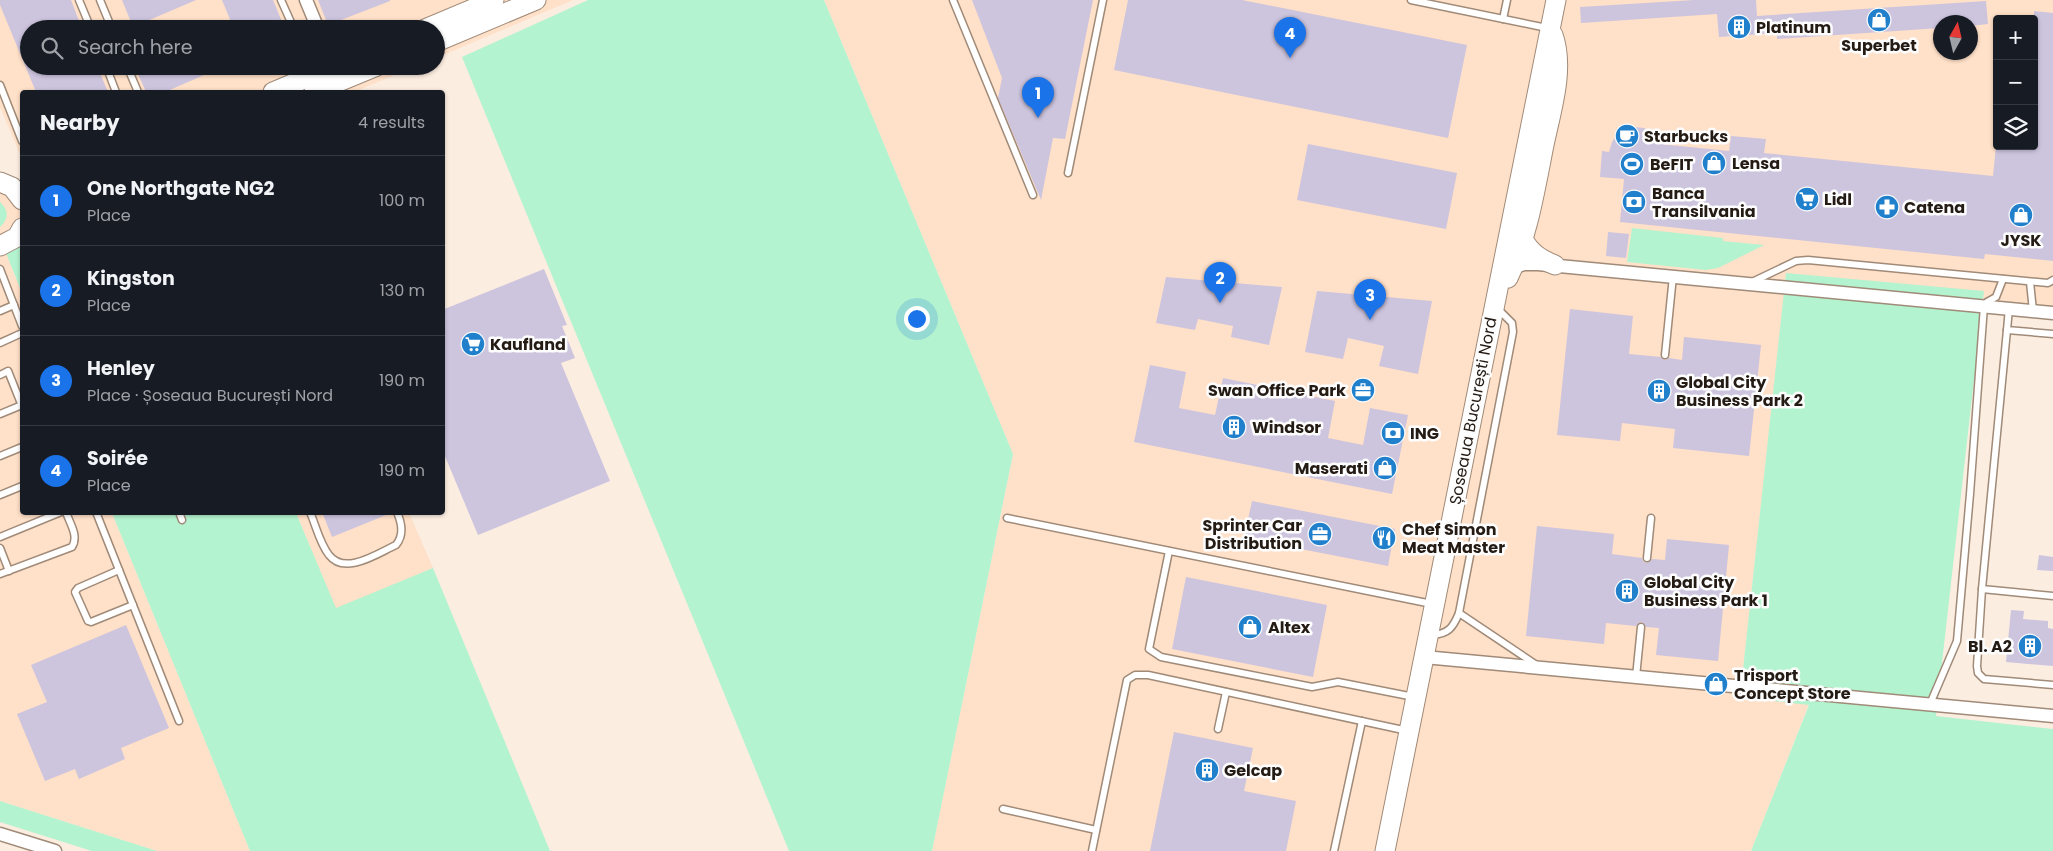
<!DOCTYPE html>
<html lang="en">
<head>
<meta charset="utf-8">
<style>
	:root { --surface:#171b24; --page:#20242c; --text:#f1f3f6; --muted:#9ea1a6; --line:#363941; --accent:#1a73e8 }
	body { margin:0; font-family:Poppins,sans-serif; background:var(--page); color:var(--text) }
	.controls { position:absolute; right:15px; top:15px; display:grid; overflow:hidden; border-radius:5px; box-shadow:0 1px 4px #0004 }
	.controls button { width:45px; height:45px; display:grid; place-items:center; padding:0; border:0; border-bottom:1px solid var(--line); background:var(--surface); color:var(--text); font:25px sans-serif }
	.compass { position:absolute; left:1933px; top:15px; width:45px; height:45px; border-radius:50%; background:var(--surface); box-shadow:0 1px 4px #0004; rotate:8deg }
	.you { position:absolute; left:916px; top:318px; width:18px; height:18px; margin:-12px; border:4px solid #fff; border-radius:50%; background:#1a73e8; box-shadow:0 0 0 8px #1a73e833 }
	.badge { display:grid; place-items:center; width:32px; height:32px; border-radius:50%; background:var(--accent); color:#fff; font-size:16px; font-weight:700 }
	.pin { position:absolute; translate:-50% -41px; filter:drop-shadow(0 1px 2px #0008) }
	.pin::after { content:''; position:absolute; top:26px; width:18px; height:15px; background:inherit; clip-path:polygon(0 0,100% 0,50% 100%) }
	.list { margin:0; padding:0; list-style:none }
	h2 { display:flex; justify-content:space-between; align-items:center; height:65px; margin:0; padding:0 20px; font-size:21px }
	h2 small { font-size:16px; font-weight:400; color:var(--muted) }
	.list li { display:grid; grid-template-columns:32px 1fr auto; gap:15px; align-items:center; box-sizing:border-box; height:90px; padding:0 20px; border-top:1px solid var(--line) }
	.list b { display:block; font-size:19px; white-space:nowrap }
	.list p { margin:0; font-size:16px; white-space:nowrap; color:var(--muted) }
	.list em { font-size:16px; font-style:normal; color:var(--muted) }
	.icon { flex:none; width:28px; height:28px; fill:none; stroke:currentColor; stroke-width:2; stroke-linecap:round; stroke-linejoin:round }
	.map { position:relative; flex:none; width:2053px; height:851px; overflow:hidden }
	.search { position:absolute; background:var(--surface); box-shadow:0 1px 4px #0004; left:20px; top:20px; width:425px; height:55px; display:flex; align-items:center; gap:12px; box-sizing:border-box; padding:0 18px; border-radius:28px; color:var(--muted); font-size:19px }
	.panel { position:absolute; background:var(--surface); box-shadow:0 1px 4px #0004; left:20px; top:90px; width:425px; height:425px; border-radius:5px }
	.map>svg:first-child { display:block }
	.built { fill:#ffe0c8; fill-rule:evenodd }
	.green { fill:#b4f3cf }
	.building { fill:#cdc4de }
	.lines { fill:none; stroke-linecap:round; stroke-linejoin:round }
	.service-casing { stroke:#a08a78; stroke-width:9 }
	.minor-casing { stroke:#a08a78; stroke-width:15 }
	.secondary-casing { stroke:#a08a78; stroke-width:21 }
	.service { stroke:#fff; stroke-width:6 }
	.minor { stroke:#fff; stroke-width:12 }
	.secondary { stroke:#fff; stroke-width:19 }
	.labels { text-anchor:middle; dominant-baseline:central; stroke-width:5; stroke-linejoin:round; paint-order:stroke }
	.poi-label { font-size:16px; font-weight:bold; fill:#241b15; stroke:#fdfdfd; text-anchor:start }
	.street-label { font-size:16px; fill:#241b15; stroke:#fdfdfd }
</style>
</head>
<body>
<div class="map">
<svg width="2053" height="851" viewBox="0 0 2053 851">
	<rect width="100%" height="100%" fill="#fcede1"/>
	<g class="built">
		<path d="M0,0H573L436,58V29H29V66H416L354,92H22V159L0,107Z"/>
		<path d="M824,0H2053V313L1785,287L1740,697L1809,704L1751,851H932L1013,454ZM1997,19H2034V146H1997ZM1940,22H1970V52H1940Z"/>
		<path d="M22,180V232L4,248L22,293V512L112,513L250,851H157L0,801V189Z"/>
		<path d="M296,513H409L433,568L336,609Z"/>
	</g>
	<g class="green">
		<path d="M588,0H824L1013,454L932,851H789L462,57Z"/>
		<path d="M0,202C9,210 9,219 0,227Z"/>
		<path d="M1632,228L1723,238V241L1764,245L1718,268L1706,270L1627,262Z"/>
		<path d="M22,241V293L4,248Z"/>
		<path d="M1786,273L1984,291L1936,716L2053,729V851H1751L1809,705L1740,697Z"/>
		<path d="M112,513H296L336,608L433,568L550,851H250Z"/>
		<path d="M0,801L157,851H92L0,822Z"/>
	</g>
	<g class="building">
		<path d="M0,0H71L82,29H29V66H97L108,92H36L0,5Z"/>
		<path d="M122,0H196L133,27Z"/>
		<path d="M222,0H273L285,29H234Z"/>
		<path d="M318,0H390V1L328,25Z"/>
		<path d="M972,0H1093L1065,139L1053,138L1041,200L998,98L1002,78Z"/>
		<path d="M1128,0H1242L1467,45L1448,138L1114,70Z"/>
		<path d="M1694,0H1756L1757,16L1986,1L1988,24L1970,26V22H1940V28L1777,39V33L1719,37L1717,14L1581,23L1580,7Z"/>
		<path d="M2034,11L2053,13V261L1985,254L1984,259L1620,222L1624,179L1600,177L1602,151L1609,152L1612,142L1618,133L1626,128L1635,127L1644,128L1654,134L1660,144L1729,151L1731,136L1766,139L1764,153L1993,176L1996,146H2034Z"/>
		<path d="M140,66H225L165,92H146L138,74L142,72Z"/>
		<path d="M1308,144L1457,173L1446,229L1297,200Z"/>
		<path d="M1608,232L1629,234L1626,258L1606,256Z"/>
		<path d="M544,269L567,325L562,326L575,358L561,363L610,481L478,535L442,449V310Z"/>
		<path d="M1166,277L1282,287L1269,345L1231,337L1233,326L1198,319L1195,330L1156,323Z"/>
		<path d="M1317,291L1432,301L1418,374L1379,366L1384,346L1348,338L1343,359L1305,352Z"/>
		<path d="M1570,309L1633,316L1629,354L1661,357L1665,360L1669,358L1682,360L1684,337L1761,345L1749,456L1673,448L1675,429L1622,423L1620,441L1557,435Z"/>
		<path d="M1150,365L1186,372L1179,408L1215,415L1223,378L1335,401L1328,438L1363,445L1370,408L1408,415L1392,494L1134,442Z"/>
		<path d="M1252,501L1395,529L1388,566L1244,538Z"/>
		<path d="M322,512H391V513L332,537Z"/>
		<path d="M1537,526L1614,534L1612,554L1642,558L1644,562L1647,563L1652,559L1665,560L1667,539L1729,545L1718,661L1656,655L1659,628L1646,627L1642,622L1639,623L1636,626L1606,623L1604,644L1526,636Z"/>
		<path d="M2039,555L2053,557V571L2037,570Z"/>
		<path d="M1186,577L1327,605L1313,677L1172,649Z"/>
		<path d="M2011,610L2024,611L2023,619L2048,621V628L2053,629V666L2006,662Z"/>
		<path d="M126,625L169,728L121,748L125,759L79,779L75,769L45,781L17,714L47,702L31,665Z"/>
		<path d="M1174,732L1253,748L1244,791L1296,801L1286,851H1150Z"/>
	</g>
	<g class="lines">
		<g class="service-casing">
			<g id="service">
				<path d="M79,0L91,29"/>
				<path d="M100,0L112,29"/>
				<path d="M281,0L294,29"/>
				<path d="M953,0L1033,195"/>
				<path d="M1411,0L1547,28"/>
				<path d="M1503,19L1507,0"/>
				<path d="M106,66L116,92"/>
				<path d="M127,66L138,92"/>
				<path d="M0,85L22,141"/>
				<path d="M1068,173L1103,0"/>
				<path d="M0,269L22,326"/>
				<path d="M1752,282L1796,261L1808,260L2048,283L2053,280"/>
				<path d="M2030,282L2033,311"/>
				<path d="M2009,308L2007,330L2053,334"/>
				<path d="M0,311L14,305"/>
				<path d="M2007,330L1982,589L2053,596"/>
				<path d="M0,343L22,333"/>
				<path d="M1665,355L1673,276"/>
				<path d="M0,375L8,371L22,406"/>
				<path d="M0,414L22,405"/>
				<path d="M0,456L22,447"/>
				<path d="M0,495L22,486"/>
				<path d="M96,512L179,721"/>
				<path d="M179,512L182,520"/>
				<path d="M310,512C316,526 320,544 329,555C345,576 378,553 396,545C404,535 402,524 397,512"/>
				<path d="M1007,518L1432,604"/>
				<path d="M0,537L61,512"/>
				<path d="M0,548L9,571"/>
				<path d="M1169,551L1149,649L1161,657L1312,687L1338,682L1414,697"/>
				<path d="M1647,558L1651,518"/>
				<path d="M119,570L78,588L75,592L88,621L91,622L133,605"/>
				<path d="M0,574L72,547C79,536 70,524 66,512"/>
				<path d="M1982,589L1977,666L1978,673L1984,679L2053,685"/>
				<path d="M1459,613L1535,664"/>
				<path d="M1432,635C1448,634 1453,628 1459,613L1513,332L1512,323L1497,308"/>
				<path d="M1636,677L1641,627"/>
				<path d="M1930,704L1957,641L1970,494L1984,306L1987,302L1996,297L2003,279"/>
				<path d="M1218,729L1226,692"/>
				<path d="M1003,809L1096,830"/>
				<path d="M1092,851L1127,680L1135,675H1148L1408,731"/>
				<path d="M1334,851L1362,721"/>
			</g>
		</g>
		<g class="minor-casing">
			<g id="minor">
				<path d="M306,0L318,29"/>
				<path d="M1509,269L1524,264H1538L2053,313"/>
				<path d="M1424,657L2053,716"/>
				<path d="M0,834L55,851"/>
			</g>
		</g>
		<g class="secondary-casing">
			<g id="secondary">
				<path d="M425,29L494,0"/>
				<path d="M436,42L536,0"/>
				<path d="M273,92L335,66"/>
				<path d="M314,92L377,66"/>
				<path d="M0,182L12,187L22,200"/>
				<path d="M1519,231C1527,250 1537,258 1555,265"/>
				<path d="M0,246L17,237L22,228"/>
				<path d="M1508,278C1528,236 1535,190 1544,145C1551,111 1565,69 1553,35"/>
				<path d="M1385,851L1556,0"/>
			</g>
		</g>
		<use href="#service" class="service"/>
		<use href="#minor" class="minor"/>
		<use href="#secondary" class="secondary"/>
	</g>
	<defs>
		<g id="shop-disc" transform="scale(1.25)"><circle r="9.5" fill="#2080cc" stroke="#fdfdfd"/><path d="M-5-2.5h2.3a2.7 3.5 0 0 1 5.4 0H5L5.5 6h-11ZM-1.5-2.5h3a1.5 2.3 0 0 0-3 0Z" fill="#fff"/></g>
		<g id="building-disc" transform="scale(1.25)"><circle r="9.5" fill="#2080cc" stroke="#fdfdfd"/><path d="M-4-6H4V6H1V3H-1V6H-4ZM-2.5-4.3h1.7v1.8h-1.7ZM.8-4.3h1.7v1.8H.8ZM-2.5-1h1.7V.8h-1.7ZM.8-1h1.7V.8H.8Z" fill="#fff"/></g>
		<g id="cafe-disc" transform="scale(1.25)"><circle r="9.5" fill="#2080cc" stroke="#fdfdfd"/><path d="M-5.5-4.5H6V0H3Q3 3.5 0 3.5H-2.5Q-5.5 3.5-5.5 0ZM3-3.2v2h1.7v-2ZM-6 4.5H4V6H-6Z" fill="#fff"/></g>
		<g id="stadium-disc" transform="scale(1.25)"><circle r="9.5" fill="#2080cc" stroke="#fdfdfd"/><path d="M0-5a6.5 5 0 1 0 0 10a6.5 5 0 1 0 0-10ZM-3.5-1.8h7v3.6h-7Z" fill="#fff"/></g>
		<g id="supermarket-disc" transform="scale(1.25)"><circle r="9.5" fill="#2080cc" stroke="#fdfdfd"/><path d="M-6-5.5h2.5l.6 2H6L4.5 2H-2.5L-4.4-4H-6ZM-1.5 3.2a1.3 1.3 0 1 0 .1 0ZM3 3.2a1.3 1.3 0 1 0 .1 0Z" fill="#fff"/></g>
		<g id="bank-disc" transform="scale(1.25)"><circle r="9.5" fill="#2080cc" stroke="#fdfdfd"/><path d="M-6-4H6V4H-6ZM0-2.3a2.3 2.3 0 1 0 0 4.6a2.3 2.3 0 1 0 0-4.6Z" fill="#fff"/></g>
		<g id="pharmacy-disc" transform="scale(1.25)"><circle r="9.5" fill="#2080cc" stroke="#fdfdfd"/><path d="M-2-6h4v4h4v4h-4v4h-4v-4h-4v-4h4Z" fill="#fff"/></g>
		<g id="office-disc" transform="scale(1.25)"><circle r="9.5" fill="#2080cc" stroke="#fdfdfd"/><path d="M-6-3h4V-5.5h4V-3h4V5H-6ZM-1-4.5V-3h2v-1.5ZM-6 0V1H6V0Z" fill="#fff"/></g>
		<g id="restaurant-disc" transform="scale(1.25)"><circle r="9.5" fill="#2080cc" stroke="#fdfdfd"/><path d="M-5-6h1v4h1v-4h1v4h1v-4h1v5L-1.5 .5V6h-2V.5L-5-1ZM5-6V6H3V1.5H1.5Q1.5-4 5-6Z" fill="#fff"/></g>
	</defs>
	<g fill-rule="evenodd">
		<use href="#shop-disc" x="1879" y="20"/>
		<use href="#building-disc" x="1739" y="27"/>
		<use href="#cafe-disc" x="1627" y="136"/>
		<use href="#shop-disc" x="1714" y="163"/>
		<use href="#stadium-disc" x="1632" y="164"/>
		<use href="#supermarket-disc" x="1807" y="199"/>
		<use href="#bank-disc" x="1634" y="202"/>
		<use href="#pharmacy-disc" x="1887" y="207"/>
		<use href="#shop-disc" x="2021" y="215"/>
		<use href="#supermarket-disc" x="473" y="344"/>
		<use href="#office-disc" x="1363" y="390"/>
		<use href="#building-disc" x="1659" y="391"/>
		<use href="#building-disc" x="1234" y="427"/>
		<use href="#bank-disc" x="1393" y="433"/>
		<use href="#shop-disc" x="1385" y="468"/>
		<use href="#office-disc" x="1320" y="534"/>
		<use href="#restaurant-disc" x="1384" y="538"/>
		<use href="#building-disc" x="1627" y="591"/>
		<use href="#shop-disc" x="1250" y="627"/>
		<use href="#building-disc" x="2030" y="646"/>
		<use href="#shop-disc" x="1716" y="684"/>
		<use href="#building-disc" x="1207" y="770"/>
	</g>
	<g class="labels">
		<g class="poi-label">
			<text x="1756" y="27">Platinum</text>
			<text x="1879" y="45" text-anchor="middle">Superbet</text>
			<text x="1644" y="136">Starbucks</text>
			<text x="1732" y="163">Lensa</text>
			<text x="1650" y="164">BeFIT</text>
			<text x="1652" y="193">Banca<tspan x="1652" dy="18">Transilvania</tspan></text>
			<text x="1824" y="199">Lidl</text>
			<text x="1904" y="207">Catena</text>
			<text x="2021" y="240" text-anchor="middle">JYSK</text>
			<text x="490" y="344">Kaufland</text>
			<text x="1676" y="382">Global City<tspan x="1676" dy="18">Business Park 2</tspan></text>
			<text x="1346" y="390" text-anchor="end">Swan Office Park</text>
			<text x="1252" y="427">Windsor</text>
			<text x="1410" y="433">ING</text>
			<text x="1368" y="468" text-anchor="end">Maserati</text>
			<text x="1302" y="525" text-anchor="end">Sprinter Car<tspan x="1302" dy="18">Distribution</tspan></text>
			<text x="1402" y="529">Chef Simon<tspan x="1402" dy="18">Meat Master</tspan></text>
			<text x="1644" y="582">Global City<tspan x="1644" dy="18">Business Park 1</tspan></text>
			<text x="1268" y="627">Altex</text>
			<text x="2012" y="646" text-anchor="end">Bl. A2</text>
			<text x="1734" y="675">Trisport<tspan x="1734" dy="18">Concept Store</tspan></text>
			<text x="1224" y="770">Gelcap</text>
		</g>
		<g class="street-label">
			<text transform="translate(1473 411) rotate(-79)">Șoseaua București Nord</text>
		</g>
	</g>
</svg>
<div class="controls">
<button>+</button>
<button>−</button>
<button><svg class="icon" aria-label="layers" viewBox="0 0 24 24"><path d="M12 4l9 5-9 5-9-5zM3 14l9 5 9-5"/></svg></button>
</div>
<svg class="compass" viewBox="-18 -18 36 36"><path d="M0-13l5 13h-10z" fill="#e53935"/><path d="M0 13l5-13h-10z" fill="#9ea1a6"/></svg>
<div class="you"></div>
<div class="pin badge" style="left:1038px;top:118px">1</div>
<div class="pin badge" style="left:1220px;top:303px">2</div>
<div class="pin badge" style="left:1370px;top:320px">3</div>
<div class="pin badge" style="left:1290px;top:58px">4</div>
<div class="search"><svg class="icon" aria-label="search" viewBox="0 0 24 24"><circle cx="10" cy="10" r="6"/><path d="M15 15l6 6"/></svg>Search here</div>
<section class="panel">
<h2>Nearby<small>4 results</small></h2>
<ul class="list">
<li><span class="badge">1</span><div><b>One Northgate NG2</b><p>Place</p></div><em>100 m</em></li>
<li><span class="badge">2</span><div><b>Kingston</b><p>Place</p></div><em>130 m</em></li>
<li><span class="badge">3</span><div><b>Henley</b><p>Place · Șoseaua București Nord</p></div><em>190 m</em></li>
<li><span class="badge">4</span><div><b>Soirée</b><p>Place</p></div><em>190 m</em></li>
</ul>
</section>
</div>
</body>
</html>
